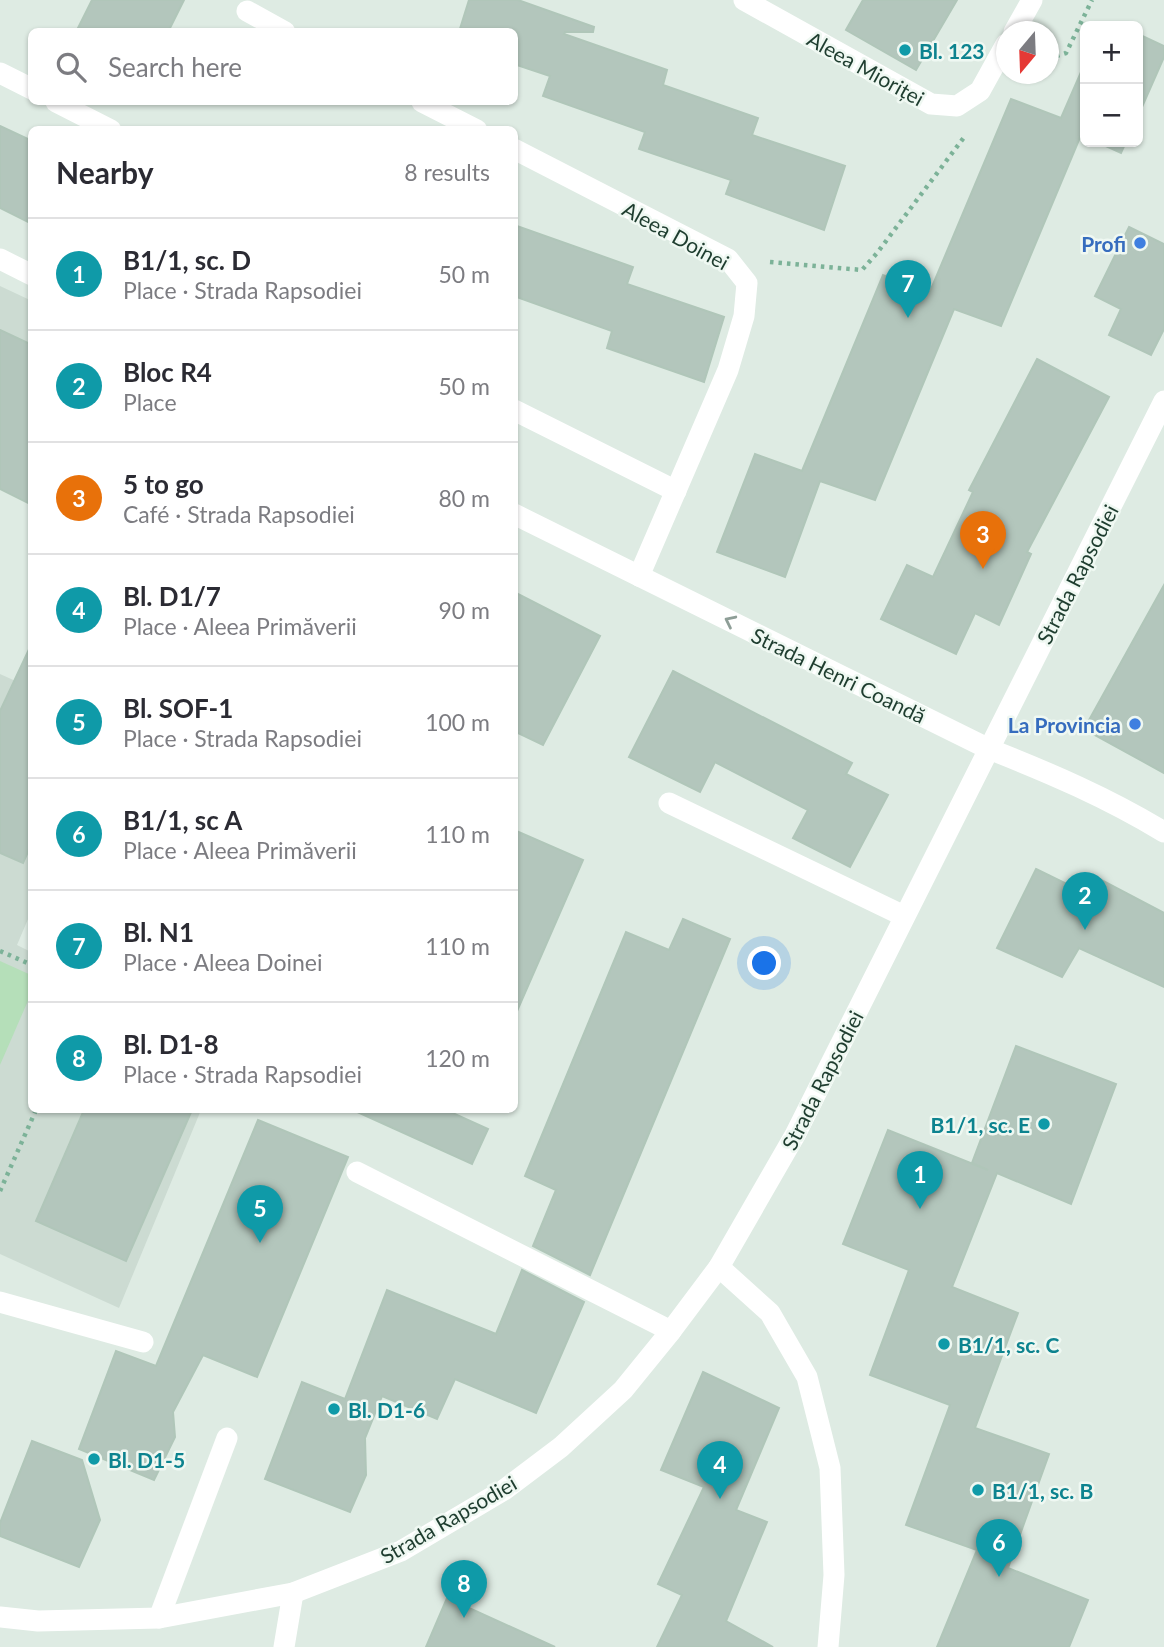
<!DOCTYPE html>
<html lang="en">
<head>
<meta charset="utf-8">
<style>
	:root { --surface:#fff; --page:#f2f2f3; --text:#2b2b33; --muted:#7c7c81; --line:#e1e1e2; --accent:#7c3aed }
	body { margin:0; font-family:Lato,sans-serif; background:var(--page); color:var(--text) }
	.controls { position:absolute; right:21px; top:21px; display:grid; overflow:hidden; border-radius:10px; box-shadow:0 2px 5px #0004 }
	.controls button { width:63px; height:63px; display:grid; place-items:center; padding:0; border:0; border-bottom:2px solid var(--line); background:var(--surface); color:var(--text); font:35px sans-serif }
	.compass { position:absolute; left:996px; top:21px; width:63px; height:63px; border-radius:50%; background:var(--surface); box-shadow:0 2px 5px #0004; rotate:199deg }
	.you { position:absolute; left:765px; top:964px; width:24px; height:24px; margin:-18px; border:5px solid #fff; border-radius:50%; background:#1a73e8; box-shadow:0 0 0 10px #1a73e833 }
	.badge { display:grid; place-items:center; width:46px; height:46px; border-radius:50%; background:var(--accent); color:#fff; font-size:23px; font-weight:700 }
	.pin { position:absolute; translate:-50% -58px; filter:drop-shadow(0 2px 4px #0008) }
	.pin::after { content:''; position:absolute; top:37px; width:24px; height:21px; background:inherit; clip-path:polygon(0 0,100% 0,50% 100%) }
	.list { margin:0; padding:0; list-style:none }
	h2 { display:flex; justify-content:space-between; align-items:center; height:91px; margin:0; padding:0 28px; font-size:30px }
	h2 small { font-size:23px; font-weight:400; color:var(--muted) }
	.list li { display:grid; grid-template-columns:46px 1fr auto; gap:21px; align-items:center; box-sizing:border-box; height:112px; padding:0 28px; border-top:2px solid var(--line) }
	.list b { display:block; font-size:26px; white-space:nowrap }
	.list p { margin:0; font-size:23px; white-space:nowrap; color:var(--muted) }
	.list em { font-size:23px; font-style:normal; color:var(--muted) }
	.icon { flex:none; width:38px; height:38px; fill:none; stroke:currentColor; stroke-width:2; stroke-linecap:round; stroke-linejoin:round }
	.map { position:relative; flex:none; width:1164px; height:1647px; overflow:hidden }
	.search { position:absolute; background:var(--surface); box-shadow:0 2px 5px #0004; left:28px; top:28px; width:490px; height:77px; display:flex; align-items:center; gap:18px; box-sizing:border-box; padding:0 24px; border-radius:10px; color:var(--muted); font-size:26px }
	.panel { position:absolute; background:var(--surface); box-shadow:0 2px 5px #0004; left:28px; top:126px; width:490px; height:987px; border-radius:10px }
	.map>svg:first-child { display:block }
	.built { fill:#ccdbd2 }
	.green { fill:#b5dfb9 }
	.building { fill:#b3c6bc; stroke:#b0c6b9; stroke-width:2 }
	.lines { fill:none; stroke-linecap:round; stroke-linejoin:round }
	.path { stroke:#7cb298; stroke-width:4.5; stroke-dasharray:3.5 5; stroke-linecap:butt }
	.minor { stroke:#fff; stroke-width:21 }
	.oneway { stroke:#8e9e97 }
	.culture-dot { fill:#0f9aa8; stroke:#eff8f2; stroke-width:2.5 }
	.shop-dot { fill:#3f7fe0; stroke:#eff8f2; stroke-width:2.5 }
	.labels { text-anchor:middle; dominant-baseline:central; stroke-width:5; stroke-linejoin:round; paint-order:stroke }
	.culture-label { font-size:21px; font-weight:bold; fill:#0d838f; stroke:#eff8f2; text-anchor:start }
	.street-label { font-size:21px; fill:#1e3d2f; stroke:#eff8f2 }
	.shop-label { font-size:21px; font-weight:bold; fill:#366cbe; stroke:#eff8f2; text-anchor:end }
</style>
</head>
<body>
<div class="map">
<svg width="1164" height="1647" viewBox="0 0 1164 1647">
	<rect width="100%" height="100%" fill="#deebe3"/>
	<g class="built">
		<path d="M0,286L32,301L31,391L0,461Z"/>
		<path d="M0,674L31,688V912L17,945L31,952L32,1110H201L119,1308L0,1254Z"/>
	</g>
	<path class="green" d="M0,961L31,975V994L0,1065Z"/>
	<g class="building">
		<path d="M92,0H184L168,32H76Z"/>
		<path d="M469,0H518L594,27L593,32H565L564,34L667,70L663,85L758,118L752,135L845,166L824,230L726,194L731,180L639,149L645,132L543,96L550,76L514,64V32H459Z"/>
		<path d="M863,0H957L916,70L846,30Z"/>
		<path d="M1138,34L1164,46V57L1138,116Z"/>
		<path d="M1085,63V136L1081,135L1001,326L954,309L875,500L820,481L785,577L717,552L755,454L802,471L883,275L929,294L1011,99L1061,118Z"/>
		<path d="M0,126L32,141V224L0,208Z"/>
		<path d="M1097,142H1126L1121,153Z"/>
		<path d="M514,225L633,267L627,284L724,317L704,382L607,348L612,331L514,296Z"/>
		<path d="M1129,227L1164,244V329L1151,355L1109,335L1121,309L1095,296Z"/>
		<path d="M0,330L32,345V505L0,489Z"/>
		<path d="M1037,359L1109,397L1027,552L1031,554L999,625L975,613L956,654L881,619L907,565L933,577L973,492L969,490Z"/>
		<path d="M1164,585V773L1084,729Z"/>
		<path d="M514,592L600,636L543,745L514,731Z"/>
		<path d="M32,643V843L23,863L0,853V711Z"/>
		<path d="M673,671L852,763L846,774L888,795L850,867L793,838L808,810L715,762L700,792L629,757Z"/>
		<path d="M514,830L583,860L514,1018Z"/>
		<path d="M1036,869L1085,893L1094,876L1164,913V987L1079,948L1062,977L997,948Z"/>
		<path d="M683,919L730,939L590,1275L533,1246L556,1190L525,1176L626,932L669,950Z"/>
		<path d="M1016,1046L1116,1084L1071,1204L997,1173L952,1287L1018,1313L975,1428L1049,1454L1008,1568L1088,1600L1069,1647H937L977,1550L906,1525L950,1405L870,1375L909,1270L843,1244L888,1130L988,1170L972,1163Z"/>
		<path d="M84,1110H192L126,1261L36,1221Z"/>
		<path d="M353,1110H446L488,1129L472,1164Z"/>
		<path d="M258,1120L348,1157L257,1377L203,1355L173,1412L175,1437L154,1480L79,1449L116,1351L156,1366Z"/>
		<path d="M522,1270L584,1302L536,1413L455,1379L437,1419L382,1396L365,1438L366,1475L350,1512L265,1479L302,1382L345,1399L387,1290L496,1334Z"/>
		<path d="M703,1372L779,1408L736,1510L767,1522L726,1621L773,1647H657L682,1595L658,1584L704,1487L661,1470Z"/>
		<path d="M32,1441L82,1460L100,1520L79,1567L0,1536V1523Z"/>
		<path d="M447,1598L555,1647H426Z"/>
	</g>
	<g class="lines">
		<g class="path">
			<path d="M1048,59L1066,53L1092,0"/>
			<path d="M770,262L862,270L877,253L965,136"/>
			<path d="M0,951L32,965"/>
			<path d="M0,1191L36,1110"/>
		</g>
		<g class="minor">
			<path d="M744,0L931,104L957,106L980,91L1006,44"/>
			<path d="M247,11L285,32"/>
			<path d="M1014,32L1032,0"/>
			<path d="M0,73L32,89"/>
			<path d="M56,102L111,130"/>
			<path d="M422,102L477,130"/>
			<path d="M514,149L728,259L747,283L744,316L728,370L639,576"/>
			<path d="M0,259L32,275"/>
			<path d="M514,410L676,491"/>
			<path d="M514,514L989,749C1050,773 1108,798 1164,832"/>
			<path d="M669,803L904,916"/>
			<path d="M357,1172L671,1331"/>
			<path d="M719,1267L770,1313L807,1377L830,1468L834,1575L828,1647"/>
			<path d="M0,1302L143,1342"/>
			<path d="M0,1617L38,1621L159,1618L293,1593L401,1551L504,1490L561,1447L623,1390L671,1331L719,1267L795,1135L1164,401"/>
			<path d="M159,1618L227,1438"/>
			<path d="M284,1647L293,1593"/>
		</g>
	</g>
	<defs><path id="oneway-chevron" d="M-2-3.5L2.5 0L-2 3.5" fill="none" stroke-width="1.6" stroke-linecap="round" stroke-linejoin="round" transform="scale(1.75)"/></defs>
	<use class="oneway" href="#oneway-chevron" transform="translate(730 621) rotate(-154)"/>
	<g class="culture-dot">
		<circle cx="905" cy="50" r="7"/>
		<circle cx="1044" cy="1124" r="7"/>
		<circle cx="944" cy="1344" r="7"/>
		<circle cx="334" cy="1409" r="7"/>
		<circle cx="94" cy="1459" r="7"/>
		<circle cx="978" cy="1490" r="7"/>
	</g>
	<g class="shop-dot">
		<circle cx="1140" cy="243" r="7"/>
		<circle cx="1135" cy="724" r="7"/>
	</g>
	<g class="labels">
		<g class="culture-label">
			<text x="919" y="50">Bl. 123</text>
			<text x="1030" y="1124" text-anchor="end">B1/1, sc. E</text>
			<text x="958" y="1344">B1/1, sc. C</text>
			<text x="348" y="1409">Bl. D1-6</text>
			<text x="108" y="1459">Bl. D1-5</text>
			<text x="992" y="1490">B1/1, sc. B</text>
		</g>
		<g class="street-label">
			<text transform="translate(866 68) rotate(29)">Aleea Mioriței</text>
			<text transform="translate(676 235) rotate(29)">Aleea Doinei</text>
			<text transform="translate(1077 574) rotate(-63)">Strada Rapsodiei</text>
			<text transform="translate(839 675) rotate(26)">Strada Henri Coandă</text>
			<text transform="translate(822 1080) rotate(-63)">Strada Rapsodiei</text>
			<text transform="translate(448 1519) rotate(-30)">Strada Rapsodiei</text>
		</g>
		<g class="shop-label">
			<text x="1126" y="243">Profi</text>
			<text x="1121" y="724">La Provincia</text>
		</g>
	</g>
</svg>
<div class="controls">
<button>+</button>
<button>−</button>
</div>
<svg class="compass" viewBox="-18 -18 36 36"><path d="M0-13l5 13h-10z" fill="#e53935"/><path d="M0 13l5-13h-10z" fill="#7c7c81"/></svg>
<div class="you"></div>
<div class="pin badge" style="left:920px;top:1209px;background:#0f9aa8">1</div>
<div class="pin badge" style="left:1085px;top:930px;background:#0f9aa8">2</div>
<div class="pin badge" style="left:983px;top:569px;background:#e8710a">3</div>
<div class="pin badge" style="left:720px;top:1499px;background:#0f9aa8">4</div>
<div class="pin badge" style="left:260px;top:1243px;background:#0f9aa8">5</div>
<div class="pin badge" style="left:999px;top:1577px;background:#0f9aa8">6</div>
<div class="pin badge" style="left:908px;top:318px;background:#0f9aa8">7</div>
<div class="pin badge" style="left:464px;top:1618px;background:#0f9aa8">8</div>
<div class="search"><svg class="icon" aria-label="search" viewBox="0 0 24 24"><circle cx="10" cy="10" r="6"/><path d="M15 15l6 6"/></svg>Search here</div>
<section class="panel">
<h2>Nearby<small>8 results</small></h2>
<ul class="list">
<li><span class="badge" style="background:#0f9aa8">1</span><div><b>B1/1, sc. D</b><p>Place · Strada Rapsodiei</p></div><em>50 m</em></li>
<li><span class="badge" style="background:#0f9aa8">2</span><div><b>Bloc R4</b><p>Place</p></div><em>50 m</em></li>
<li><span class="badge" style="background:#e8710a">3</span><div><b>5 to go</b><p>Café · Strada Rapsodiei</p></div><em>80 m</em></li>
<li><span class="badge" style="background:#0f9aa8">4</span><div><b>Bl. D1/7</b><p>Place · Aleea Primăverii</p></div><em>90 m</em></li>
<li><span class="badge" style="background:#0f9aa8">5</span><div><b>Bl. SOF-1</b><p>Place · Strada Rapsodiei</p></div><em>100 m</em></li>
<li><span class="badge" style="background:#0f9aa8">6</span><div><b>B1/1, sc A</b><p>Place · Aleea Primăverii</p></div><em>110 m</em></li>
<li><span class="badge" style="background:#0f9aa8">7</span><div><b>Bl. N1</b><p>Place · Aleea Doinei</p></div><em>110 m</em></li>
<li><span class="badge" style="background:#0f9aa8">8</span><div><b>Bl. D1-8</b><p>Place · Strada Rapsodiei</p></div><em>120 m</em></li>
</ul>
</section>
</div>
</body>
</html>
